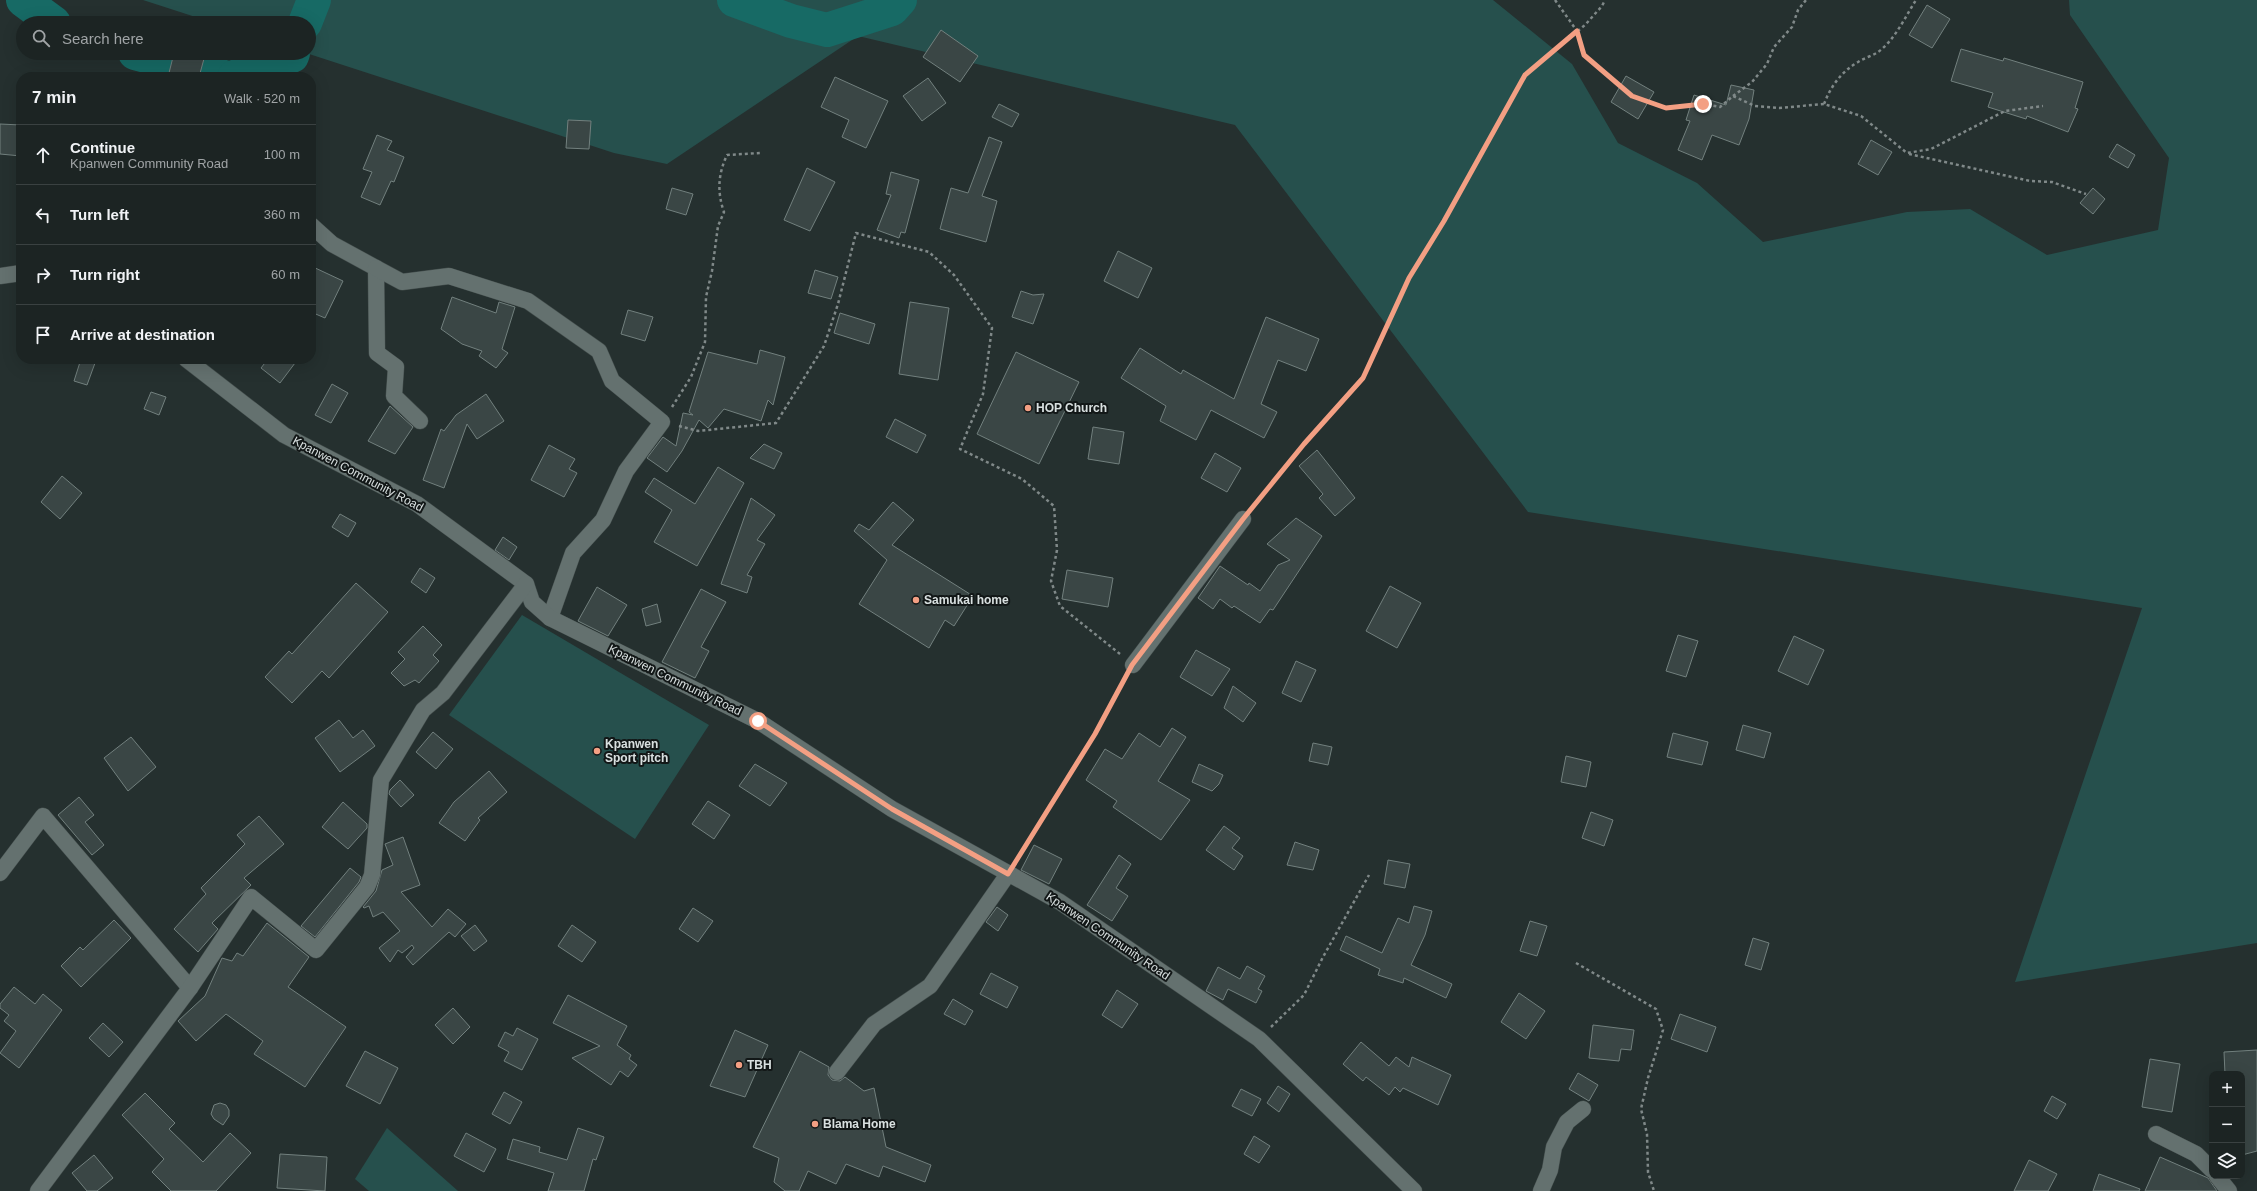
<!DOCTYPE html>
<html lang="en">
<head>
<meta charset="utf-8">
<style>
	:root { --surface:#1c2423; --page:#252c2b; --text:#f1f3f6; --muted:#a0a4a6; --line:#3a4141 }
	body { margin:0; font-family:Helvetica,sans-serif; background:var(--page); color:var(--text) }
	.controls { position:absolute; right:12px; bottom:12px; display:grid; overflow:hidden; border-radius:8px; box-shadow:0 4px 16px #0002 }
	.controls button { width:36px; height:36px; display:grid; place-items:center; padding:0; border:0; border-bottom:1px solid var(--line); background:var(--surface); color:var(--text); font:20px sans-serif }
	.stop { position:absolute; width:12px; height:12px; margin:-9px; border:3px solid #f39f83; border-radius:50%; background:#fff }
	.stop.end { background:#f39f83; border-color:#fff; box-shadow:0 1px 4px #0008 }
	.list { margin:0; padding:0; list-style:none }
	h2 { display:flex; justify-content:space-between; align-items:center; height:52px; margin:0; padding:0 16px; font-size:17px }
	h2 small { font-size:13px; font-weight:400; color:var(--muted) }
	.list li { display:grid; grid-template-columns:26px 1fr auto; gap:12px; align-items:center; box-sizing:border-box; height:60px; padding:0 16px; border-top:1px solid var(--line) }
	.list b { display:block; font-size:15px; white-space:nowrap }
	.list p { margin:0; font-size:13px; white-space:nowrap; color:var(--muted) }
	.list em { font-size:13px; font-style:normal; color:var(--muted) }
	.icon { flex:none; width:22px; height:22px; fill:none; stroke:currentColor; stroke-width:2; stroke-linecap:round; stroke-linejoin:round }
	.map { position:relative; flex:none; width:2257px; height:1191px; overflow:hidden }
	.search { position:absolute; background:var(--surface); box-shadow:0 4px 16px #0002; left:16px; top:16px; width:300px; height:44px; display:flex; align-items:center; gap:10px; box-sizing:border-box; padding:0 14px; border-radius:22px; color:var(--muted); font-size:15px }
	.panel { position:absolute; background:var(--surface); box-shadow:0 4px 16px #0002; left:16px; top:72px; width:300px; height:292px; border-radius:16px }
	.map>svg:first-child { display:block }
	.green { fill:#26504d }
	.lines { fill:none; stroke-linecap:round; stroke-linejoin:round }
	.river { stroke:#176a65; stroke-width:34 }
	.building { fill:#3a4645; stroke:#72807e }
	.minor-casing { stroke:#424c4b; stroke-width:17 }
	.path { stroke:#808989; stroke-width:2.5; stroke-dasharray:3 3; stroke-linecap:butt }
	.minor { stroke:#64716f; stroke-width:16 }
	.route { stroke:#f39f83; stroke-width:5 }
	.poi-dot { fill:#f39f83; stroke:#121717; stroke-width:1.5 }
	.labels { text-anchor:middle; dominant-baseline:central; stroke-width:4; stroke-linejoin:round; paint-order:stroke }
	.poi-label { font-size:12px; font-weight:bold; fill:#d9e0e0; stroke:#121717; text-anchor:start }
	.street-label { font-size:12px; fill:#d9e0e0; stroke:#121717 }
</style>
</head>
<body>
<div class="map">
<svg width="2257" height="1191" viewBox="0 0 2257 1191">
	<rect width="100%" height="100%" fill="#25302f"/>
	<g class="green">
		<path d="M143,0H1493L1572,64L1618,143L1697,183L1763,242L1907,212L1970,209L2047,255L2158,230L2169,158L2070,15L2069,0H2257V943L2015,982L2142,608L1528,512L1235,125L858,36L667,164L614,153L306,53H309V23H214Z"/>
		<path d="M522,615L709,725L635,839L449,715Z"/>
		<path d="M387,1128L458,1191H369L355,1179Z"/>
	</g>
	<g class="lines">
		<g class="river">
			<path d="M23,0L54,23"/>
			<path d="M734,0L791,21L827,30L892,9L900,0"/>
			<path d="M305,23L314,0"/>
			<path d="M135,53L224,77"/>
			<path d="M234,77L292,56L293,53"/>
		</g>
	</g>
	<g class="building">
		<path d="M1927,5L1950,19L1932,48L1909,35Z"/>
		<path d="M941,30L978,56L960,82L923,57Z"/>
		<path d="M1961,49L2003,61L2004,58L2083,82L2075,108L2078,109L2068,132L2027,116L2026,119L1988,107L1993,93L1951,81Z"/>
		<path d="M174,53H195L205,55L199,77H168Z"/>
		<path d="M1626,76L1654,92L1638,119L1611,102Z"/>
		<path d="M835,77L888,101L866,148L842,137L849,120L821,107Z"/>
		<path d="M928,78L946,103L922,121L903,96Z"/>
		<path d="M1731,85L1754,90L1749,119L1739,145L1712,135L1702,160L1678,150L1690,121L1686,120L1694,95L1726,105Z"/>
		<path d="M999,104L1019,114L1012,127L992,117Z"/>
		<path d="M568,120L591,121L589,149L566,148Z"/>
		<path d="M0,124L21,125V156L0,154Z"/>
		<path d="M377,135L392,141L387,150L404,157L394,182L391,181L380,205L361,197L372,172L363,169Z"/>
		<path d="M989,137L1002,142L982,196L997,201L986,242L940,229L951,188L968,193Z"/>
		<path d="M1871,140L1892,152L1878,175L1858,164Z"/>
		<path d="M2117,144L2135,155L2128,168L2109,157Z"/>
		<path d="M807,168L835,182L810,231L784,220Z"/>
		<path d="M891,172L919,180L905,233L901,232L899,238L877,230L891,195L886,194Z"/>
		<path d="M672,188L693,194L686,215L666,209Z"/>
		<path d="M2093,188L2105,199L2093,214L2080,203Z"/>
		<path d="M1118,251L1152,268L1138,298L1104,281Z"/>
		<path d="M311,266L343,281L325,318L311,312Z"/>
		<path d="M815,270L838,277L831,299L808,293Z"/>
		<path d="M1021,291L1033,295L1044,294L1033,324L1012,317Z"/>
		<path d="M452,297L496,313L499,302L515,307L502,349L508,353L496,368L479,356L482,351L462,344L441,329Z"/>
		<path d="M910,302L949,308L938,380L899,374Z"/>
		<path d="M628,310L653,317L645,341L621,334Z"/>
		<path d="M840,313L875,324L869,344L834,333Z"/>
		<path d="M1266,317L1319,339L1306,371L1278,360L1261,404L1277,412L1264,438L1211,410L1196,440L1160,421L1166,406L1121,378L1140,348L1181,374L1183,370L1234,399Z"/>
		<path d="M760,350L785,357L773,405L768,400L761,421L724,409L708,428L699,420L682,451L667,472L647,458L663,437L676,446L683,413L693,415L689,412L708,352L757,364Z"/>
		<path d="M1016,352L1079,382L1039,464L977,434Z"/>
		<path d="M81,359L95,363L87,385L74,381Z"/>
		<path d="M268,359H298L280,383L261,368Z"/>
		<path d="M332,384L348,393L331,423L315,415Z"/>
		<path d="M151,392L166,397L159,415L144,409Z"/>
		<path d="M486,394L504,421L477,439L467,424L444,488L423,480L441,429L444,431L456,415Z"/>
		<path d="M390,406L413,427L395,454L368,441Z"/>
		<path d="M895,419L926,435L917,453L886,437Z"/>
		<path d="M1093,427L1124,432L1119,464L1088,459Z"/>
		<path d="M764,444L782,453L774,469L750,458Z"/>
		<path d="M549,445L575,459L569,469L577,473L564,497L531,480Z"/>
		<path d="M1317,450L1355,498L1335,516L1319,498L1323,494L1299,466Z"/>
		<path d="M1215,453L1241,468L1227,492L1201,478Z"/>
		<path d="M718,467L744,483L697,566L654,542L672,510L645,492L654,478L695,504Z"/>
		<path d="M62,476L82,493L60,519L41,502Z"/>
		<path d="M751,498L775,515L757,540L765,544L747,575L752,577L747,593L721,584Z"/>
		<path d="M893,502L914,520L892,545L973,596L954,626L945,620L929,648L859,604L887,560L854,531L859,524L869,530Z"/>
		<path d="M340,514L356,523L348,537L332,527Z"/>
		<path d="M1296,518L1322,536L1273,610L1270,609L1260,623L1234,606L1232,608L1220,599L1213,609L1198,598L1220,566L1248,585L1249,583L1260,591L1278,565L1290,560L1267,544Z"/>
		<path d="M503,537L517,547L509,560L495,550Z"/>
		<path d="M420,568L435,578L426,593L411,582Z"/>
		<path d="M1067,570L1113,578L1108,607L1062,599Z"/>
		<path d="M356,583L388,612L329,678L322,671L292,703L265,677L289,651L292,654Z"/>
		<path d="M1390,586L1421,603L1397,648L1366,631Z"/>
		<path d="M597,587L627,605L608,636L578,621Z"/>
		<path d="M701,589L726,602L701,647L709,651L695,678L662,662Z"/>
		<path d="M657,604L661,622L646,626L642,609Z"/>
		<path d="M423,626L442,645L433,655L439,661L419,683L415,680L404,686L391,673L405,659L398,652Z"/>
		<path d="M1678,635L1698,641L1686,677L1666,671Z"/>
		<path d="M1794,636L1824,650L1808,685L1778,671Z"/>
		<path d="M1196,650L1230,669L1212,696L1180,677Z"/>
		<path d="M1296,661L1316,670L1301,702L1282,693Z"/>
		<path d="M1233,686L1256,703L1243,722L1224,708Z"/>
		<path d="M339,720L353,738L363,730L375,746L340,772L315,738Z"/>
		<path d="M1743,725L1771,733L1764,758L1736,750Z"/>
		<path d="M1172,728L1186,737L1158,781L1190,800L1161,840L1113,807L1117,801L1086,780L1105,749L1122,759L1139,733L1160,747Z"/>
		<path d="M433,732L453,749L436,769L416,752Z"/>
		<path d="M1673,733L1708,742L1702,765L1667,757Z"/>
		<path d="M131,737L156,767L128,791L104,758Z"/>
		<path d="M1313,743L1332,747L1328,765L1309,761Z"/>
		<path d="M1566,756L1591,762L1586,787L1561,782Z"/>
		<path d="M755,764L787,783L770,806L739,786Z"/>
		<path d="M1199,764L1223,775L1219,784L1212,791L1192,782Z"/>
		<path d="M489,771L507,792L478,818L480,820L465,841L439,823L454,802Z"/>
		<path d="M400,780L414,795L401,807L389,794L390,790Z"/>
		<path d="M79,797L94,815L85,822L104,845L92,855L58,815Z"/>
		<path d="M708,801L730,815L714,839L692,824Z"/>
		<path d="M343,802L367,824V828L348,849L322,827Z"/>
		<path d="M1591,812L1613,820L1604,846L1582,838Z"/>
		<path d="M259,816L284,844L244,878L251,885L212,923L218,929L198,952L174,929L206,894L201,888L245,844L237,835Z"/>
		<path d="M1224,826L1240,838L1232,848L1243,856L1234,870L1206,850Z"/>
		<path d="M403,837L420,885L401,892L432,927L448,909L466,924L455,937L449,932L413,965L406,957L414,948L412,945L402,953L398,950L390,962L379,948L400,931L383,912L373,917L369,906L364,908L363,907L376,891L382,870L393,865L385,844Z"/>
		<path d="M1295,842L1319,850L1313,870L1287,865Z"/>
		<path d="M1034,845L1062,859L1049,884L1021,870Z"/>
		<path d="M1119,855L1131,864L1116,888L1128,896L1112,921L1087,905Z"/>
		<path d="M1388,860L1410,864L1405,888L1384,884Z"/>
		<path d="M350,868L361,877L359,882L315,937L301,926Z"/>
		<path d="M1414,906L1432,911L1425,935L1411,965L1452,984L1446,998L1404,978L1403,983L1378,975L1380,969L1340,950L1346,936L1382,953L1398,918L1409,923Z"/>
		<path d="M997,907L1008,915L998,931L986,922Z"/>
		<path d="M693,908L713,921L698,942L679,929Z"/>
		<path d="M114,920L131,938L81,987L61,966L80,947L83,950Z"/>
		<path d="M1530,921L1547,926L1537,956L1520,951Z"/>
		<path d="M267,923L309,957L288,987L346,1027L305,1087L254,1054L263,1041L226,1014L196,1041L178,1021L205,996L222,958L232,961L237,953L243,956Z"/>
		<path d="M475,925L487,941L474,951L461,936Z"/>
		<path d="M572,925L596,942L582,962L558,946Z"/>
		<path d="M1753,938L1769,943L1761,970L1745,965Z"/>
		<path d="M1247,966L1265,976L1258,989L1262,991L1256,1003L1228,989L1223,1000L1206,991L1218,967L1240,979Z"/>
		<path d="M991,973L1018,987L1007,1008L980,994Z"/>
		<path d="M14,987L35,1004L43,994L62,1010L19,1068L0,1053L16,1031L4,1021L9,1015L0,1008V1004Z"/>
		<path d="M1117,990L1138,1004L1122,1028L1102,1015Z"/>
		<path d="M1519,993L1545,1011L1526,1039L1501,1022Z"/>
		<path d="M568,995L627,1026L617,1045L631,1055L629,1059L637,1065L628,1077L620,1071L611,1085L572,1058L600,1046L553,1023Z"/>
		<path d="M953,999L973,1011L965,1025L944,1014Z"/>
		<path d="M453,1008L470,1027L453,1044L435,1025Z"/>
		<path d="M1680,1014L1716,1027L1707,1052L1671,1039Z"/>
		<path d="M103,1023L123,1042L109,1057L89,1038Z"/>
		<path d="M1593,1025L1634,1030L1631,1050L1621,1049L1619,1061L1589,1058Z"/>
		<path d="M517,1028L538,1039L522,1070L504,1061L509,1052L498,1046L505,1032L513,1036Z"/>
		<path d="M735,1030L768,1045L745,1097L710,1086Z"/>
		<path d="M1361,1042L1389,1066L1396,1057L1409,1067L1412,1057L1451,1075L1438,1105L1403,1088L1400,1092L1395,1087L1389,1095L1366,1077L1363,1081L1343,1064Z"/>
		<path d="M2257,1050V1151L2242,1155V1074H2225L2224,1052Z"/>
		<path d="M365,1051L398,1068L380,1104L346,1086Z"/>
		<path d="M800,1051L829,1067L828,1075L832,1080L840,1081L845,1077L864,1091L874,1088L886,1147L931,1165L925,1182L883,1166L879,1177L846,1164L836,1184L808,1171L799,1191H785L774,1182L779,1158L753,1147Z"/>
		<path d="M2150,1059L2180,1064L2172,1112L2142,1107Z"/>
		<path d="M1578,1073L1598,1085L1589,1101L1569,1089Z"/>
		<path d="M1278,1086L1290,1094L1279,1112L1267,1103Z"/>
		<path d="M1241,1089L1261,1099L1252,1116L1232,1106Z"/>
		<path d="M504,1092L522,1102L510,1124L492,1114Z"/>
		<path d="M145,1093L175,1123L169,1129L203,1162L230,1133L251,1153L216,1191H171L152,1172L164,1159L122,1115Z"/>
		<path d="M2052,1096L2066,1104L2057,1119L2044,1111Z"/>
		<path d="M220,1103L226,1105L229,1110V1116L223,1125L214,1119L211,1114L214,1105Z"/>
		<path d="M578,1128L604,1137L596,1160L593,1159L584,1191H548L554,1173L507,1159L513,1139L540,1147L539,1152L567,1160Z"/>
		<path d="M466,1133L496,1149L484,1172L454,1156Z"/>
		<path d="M1254,1136L1270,1146L1259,1163L1244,1154Z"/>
		<path d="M280,1154L327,1157L325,1191L277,1188Z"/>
		<path d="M94,1155L113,1178L97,1191H87L72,1173Z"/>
		<path d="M2160,1157L2208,1178L2217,1191H2145Z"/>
		<path d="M2029,1160L2057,1174L2048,1191H2014Z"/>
		<path d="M2099,1174L2140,1189L2139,1191H2093Z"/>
	</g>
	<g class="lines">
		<g class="minor-casing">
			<g id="minor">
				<path d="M311,225L332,244L376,268L377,353L396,367L394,396L420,421"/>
				<path d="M376,268L402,282L449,276L528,301L599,351L612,381L662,422L626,471L603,520L573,553L550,618"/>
				<path d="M0,276L21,273"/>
				<path d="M186,359L284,435L417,504L526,584L532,602L550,618L758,721L892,809L1060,902L1259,1039L1414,1191"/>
				<path d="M1133,665L1243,519"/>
				<path d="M0,873L43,816L190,988"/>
				<path d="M837,1072L874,1024L930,986L1008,874"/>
				<path d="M2156,1134L2196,1154L2212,1170"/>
				<path d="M2217,1176L2229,1191"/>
				<path d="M38,1191L190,988L251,897L316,950L367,887L372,875L381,780L423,710L443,693L526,584"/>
				<path d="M1541,1191L1550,1170L1554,1147L1567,1122L1583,1109"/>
			</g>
		</g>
		<g class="path">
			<path d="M1555,0L1577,31L1584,55L1632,96L1665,108L1703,104L1720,107L1733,96L1755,106L1779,108L1824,104L1861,116L1907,153L1931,149L2005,111L2043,106"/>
			<path d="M1733,96L1752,82L1767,64L1774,47L1792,27L1798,10L1806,0"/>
			<path d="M1824,104C1831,86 1841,72 1858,62C1864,58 1872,56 1878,52C1895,40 1905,17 1916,0"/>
			<path d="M1909,154L2030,181L2052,182L2086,194"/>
			<path d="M672,407L691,377L705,342L706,297L712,271L718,226L724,212C717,192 718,174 727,155L760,153"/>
			<path d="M679,426L698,431L776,423L824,346L838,304L856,233L929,252L954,275L992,328L983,394L960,449L1022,479L1054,506L1057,550L1051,581L1060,606L1120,654"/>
			<path d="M1253,507L1304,444L1363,378L1409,278L1444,221L1525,75L1585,25L1602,6L1605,0"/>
			<path d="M1018,859L1095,734L1125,679"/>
			<path d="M1576,963L1656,1009L1663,1030L1648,1078L1641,1109L1647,1134L1648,1172L1654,1191"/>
			<path d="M1271,1027L1304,995L1323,957L1369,875"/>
		</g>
		<use href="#minor" class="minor"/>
	</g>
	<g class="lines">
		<path class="route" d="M758,721L892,809L1008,874L1095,734L1132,665L1243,519L1304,444L1363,378L1409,278L1444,221L1525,75L1577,31L1584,55L1632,96L1666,108L1703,104"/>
	</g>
	<g class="poi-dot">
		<circle cx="1028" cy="408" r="4"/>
		<circle cx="916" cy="600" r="4"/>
		<circle cx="597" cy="751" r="4"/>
		<circle cx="739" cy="1065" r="4"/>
		<circle cx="815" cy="1124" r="4"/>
	</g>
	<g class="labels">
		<g class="poi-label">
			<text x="1036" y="408">HOP Church</text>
			<text x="924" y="600">Samukai home</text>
			<text x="605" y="744">Kpanwen<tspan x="605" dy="14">Sport pitch</tspan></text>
			<text x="747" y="1065">TBH</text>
			<text x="823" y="1124">Blama Home</text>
		</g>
		<g class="street-label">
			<text transform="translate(358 474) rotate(28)">Kpanwen Community Road</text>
			<text transform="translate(675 680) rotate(26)">Kpanwen Community Road</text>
			<text transform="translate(1108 936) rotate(34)">Kpanwen Community Road</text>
		</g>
	</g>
</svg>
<div class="controls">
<button>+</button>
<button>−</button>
<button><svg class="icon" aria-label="layers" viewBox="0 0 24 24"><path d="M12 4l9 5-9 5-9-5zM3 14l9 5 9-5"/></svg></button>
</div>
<div class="stop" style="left:758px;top:721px"></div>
<div class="stop end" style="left:1703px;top:104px"></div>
<div class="search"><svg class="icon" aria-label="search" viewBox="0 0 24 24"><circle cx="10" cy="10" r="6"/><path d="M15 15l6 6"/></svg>Search here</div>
<section class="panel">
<h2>7 min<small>Walk · 520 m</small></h2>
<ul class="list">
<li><svg class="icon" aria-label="ahead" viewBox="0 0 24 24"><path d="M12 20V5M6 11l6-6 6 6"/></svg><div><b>Continue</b><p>Kpanwen Community Road</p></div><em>100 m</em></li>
<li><svg class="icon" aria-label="left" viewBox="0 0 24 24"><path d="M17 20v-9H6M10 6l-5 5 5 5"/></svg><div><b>Turn left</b></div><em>360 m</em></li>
<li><svg class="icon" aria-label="right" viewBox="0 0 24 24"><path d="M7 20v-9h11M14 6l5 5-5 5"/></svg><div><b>Turn right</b></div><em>60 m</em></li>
<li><svg class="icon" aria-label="arrive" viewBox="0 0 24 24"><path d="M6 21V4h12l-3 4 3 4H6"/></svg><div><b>Arrive at destination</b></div></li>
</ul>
</section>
</div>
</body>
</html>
